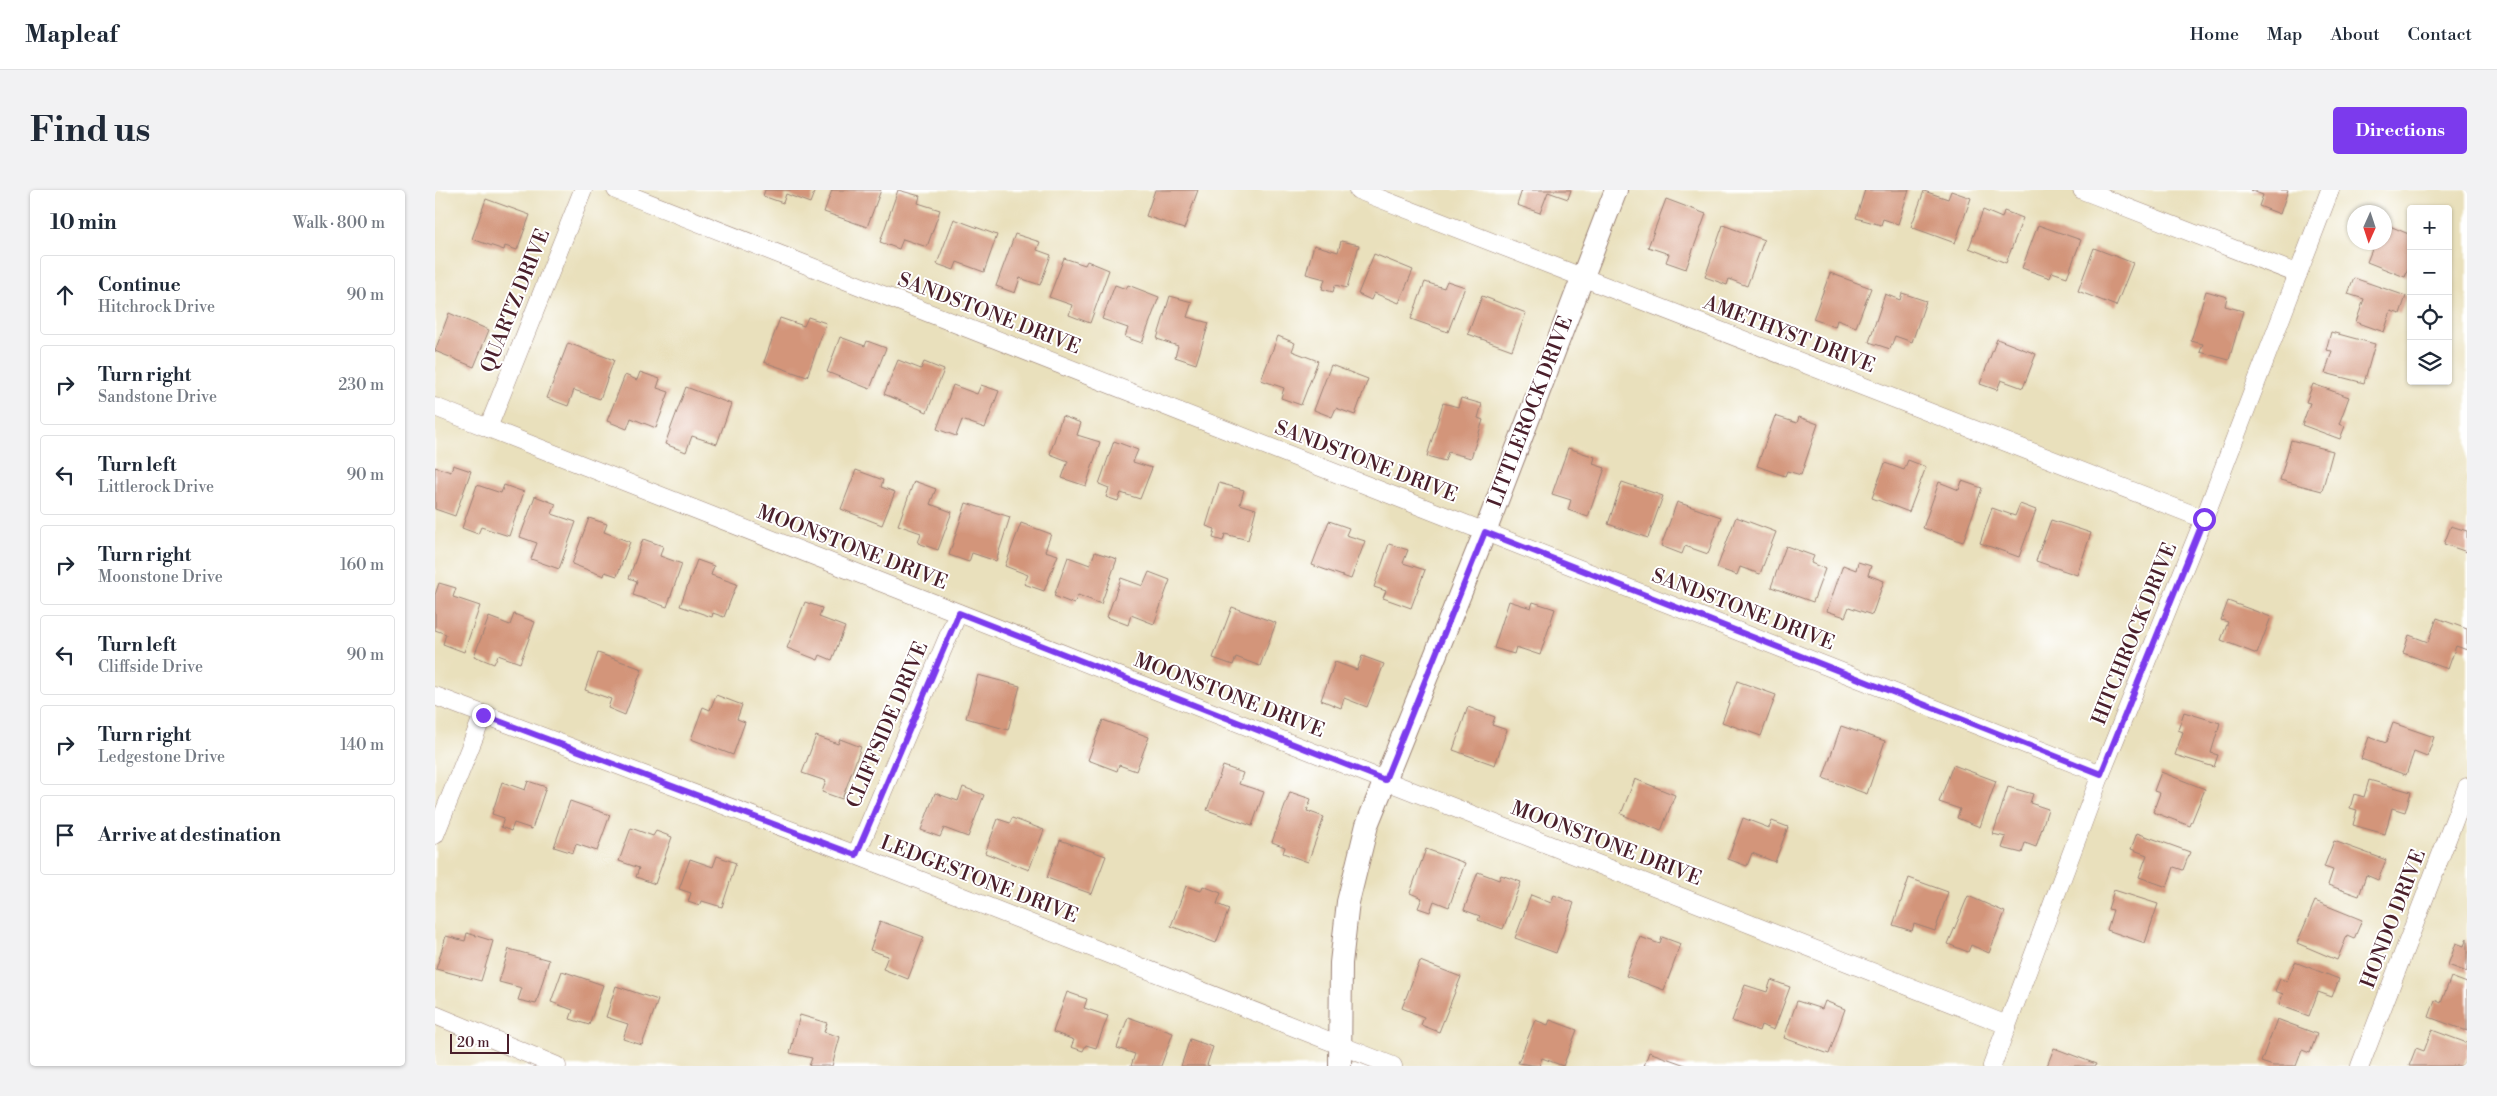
<!DOCTYPE html>
<html lang="en">
<head>
<meta charset="utf-8">
<style>
	:root { --surface:#fff; --page:#f2f2f3; --text:#1f2937; --muted:#747a83; --line:#e0e1e3; --accent:#7c3aed }
	body { margin:0; font-family:"Libre Bodoni",serif; background:var(--page); color:var(--text) }
	.controls { position:absolute; right:15px; top:15px; display:grid; overflow:hidden; border-radius:5px; box-shadow:0 1px 4px #0004 }
	.controls button { width:45px; height:45px; display:grid; place-items:center; padding:0; border:0; border-bottom:1px solid var(--line); background:var(--surface); color:var(--text); font:25px sans-serif }
	.compass { position:absolute; left:1912px; top:15px; width:45px; height:45px; border-radius:50%; background:var(--surface); box-shadow:0 1px 4px #0004; rotate:183deg }
	.scale { position:absolute; left:15px; bottom:12px; width:59px; box-sizing:border-box; padding-left:5px; border:2px solid #4a1f2b; border-top:0; font-size:14px; line-height:18px; white-space:nowrap; color:#4a1f2b; -webkit-text-stroke:4px #fff; paint-order:stroke }
	.stop { position:absolute; width:15px; height:15px; margin:-11px; border:4px solid #7c3aed; border-radius:50%; background:#fff }
	.stop.end { background:#7c3aed; border-color:#fff; box-shadow:0 1px 5px #0008 }
	.list { margin:0; padding:0; list-style:none }
	h2 { display:flex; justify-content:space-between; align-items:center; height:65px; margin:0; padding:0 20px; font-size:21px }
	h2 small { font-size:16px; font-weight:400; color:var(--muted) }
	.list li { display:grid; grid-template-columns:32px 1fr auto; gap:15px; align-items:center; box-sizing:border-box; height:80px; margin:0 10px 10px; padding:0 10px; border:1px solid var(--line); border-radius:5px }
	.list b { display:block; font-size:19px; white-space:nowrap }
	.list p { margin:0; font-size:16px; white-space:nowrap; color:var(--muted) }
	.list em { font-size:16px; font-style:normal; color:var(--muted) }
	.icon { flex:none; width:28px; height:28px; fill:none; stroke:currentColor; stroke-width:2; stroke-linecap:round; stroke-linejoin:round }
	.map { position:relative; flex:none; width:2032px; height:876px; overflow:hidden; border-radius:5px }
	header { display:flex; align-items:center; gap:30px; box-sizing:border-box; height:70px; padding:0 25px; background:var(--surface); border-bottom:1px solid var(--line) }
	header strong { font-size:24px }
	nav { display:flex; gap:28px; margin-inline-start:auto; font-size:18px }
	.intro { display:flex; align-items:center; justify-content:space-between; box-sizing:border-box; height:120px; padding:0 30px }
	h1 { margin:0; font-size:35px }
	.button { padding:12px 22px; border-radius:5px; background:var(--accent); color:#fff; font-size:18px; font-weight:700 }
	main { display:flex; gap:30px; padding:0 30px }
	aside { flex:1; background:var(--surface); border-radius:5px; box-shadow:0 1px 4px #0004 }
	.map>svg:first-child { display:block }
	.building { fill:#d3957a }
	.lines { fill:none; stroke-linecap:round; stroke-linejoin:round }
	.minor-casing { stroke:#9a8074; stroke-width:19 }
	.tertiary-casing { stroke:#9a8074; stroke-width:24 }
	.minor { stroke:#fff; stroke-width:18 }
	.tertiary { stroke:#fff; stroke-width:22 }
	.route { stroke:#7c3aed; stroke-width:6 }
	.labels { text-anchor:middle; dominant-baseline:central; stroke-width:4; stroke-linejoin:round; paint-order:stroke }
	.street-label { font-size:20px; fill:#4a1f2b; stroke:#fff }
</style>
</head>
<body>
<header>
<strong>Mapleaf</strong>
<nav><a>Home</a><a>Map</a><a>About</a><a>Contact</a></nav>
</header>
<div class="intro"><h1>Find us</h1><a class="button">Directions</a></div>
<main>
<aside>
<h2>10 min<small>Walk · 800 m</small></h2>
<ul class="list">
<li><svg class="icon" aria-label="ahead" viewBox="0 0 24 24"><path d="M12 20V5M6 11l6-6 6 6"/></svg><div><b>Continue</b><p>Hitchrock Drive</p></div><em>90 m</em></li>
<li><svg class="icon" aria-label="right" viewBox="0 0 24 24"><path d="M7 20v-9h11M14 6l5 5-5 5"/></svg><div><b>Turn right</b><p>Sandstone Drive</p></div><em>230 m</em></li>
<li><svg class="icon" aria-label="left" viewBox="0 0 24 24"><path d="M17 20v-9H6M10 6l-5 5 5 5"/></svg><div><b>Turn left</b><p>Littlerock Drive</p></div><em>90 m</em></li>
<li><svg class="icon" aria-label="right" viewBox="0 0 24 24"><path d="M7 20v-9h11M14 6l5 5-5 5"/></svg><div><b>Turn right</b><p>Moonstone Drive</p></div><em>160 m</em></li>
<li><svg class="icon" aria-label="left" viewBox="0 0 24 24"><path d="M17 20v-9H6M10 6l-5 5 5 5"/></svg><div><b>Turn left</b><p>Cliffside Drive</p></div><em>90 m</em></li>
<li><svg class="icon" aria-label="right" viewBox="0 0 24 24"><path d="M7 20v-9h11M14 6l5 5-5 5"/></svg><div><b>Turn right</b><p>Ledgestone Drive</p></div><em>140 m</em></li>
<li><svg class="icon" aria-label="arrive" viewBox="0 0 24 24"><path d="M6 21V4h12l-3 4 3 4H6"/></svg><div><b>Arrive at destination</b></div></li>
</ul>
</aside>
<div class="map">
<svg width="2032" height="876" viewBox="0 0 2032 876">
	<rect width="100%" height="100%" fill="#fff"/>
	<filter id="ink" filterUnits="userSpaceOnUse"><feTurbulence type="fractalNoise" baseFrequency=".02" numOctaves="2"/><feDisplacementMap in="SourceGraphic" scale="10" xChannelSelector="R" yChannelSelector="G"/><feConvolveMatrix kernelMatrix="1 2 1 2 8 2 1 2 1" color-interpolation-filters="sRGB"/></filter>
	<filter id="wash" filterUnits="userSpaceOnUse"><feTurbulence type="fractalNoise" baseFrequency=".0096" numOctaves="4" result="noise"/><feDisplacementMap in="SourceGraphic" scale="20" xChannelSelector="R" yChannelSelector="G"/><feGaussianBlur stdDeviation="1.12" result="paint"/><feColorMatrix in="noise" values="0 0 0 0 0 0 0 0 0 0 0 0 0 0 0 0 0 1.4 0 .05"/><feComposite in="paint" operator="in"/></filter>
	<g filter="url(#wash)">
		<rect width="100%" height="100%" fill="#e9e0bc"/>
		<g id="blocks">
			<g class="building">
				<path d="M330,0H380L375,13L351,4L348,13L328,6Z"/>
				<path d="M397,0H446L432,37L389,22Z"/>
				<path d="M463,0L485,6L483,13L505,20L492,57L468,49L464,59L445,52Z"/>
				<path d="M720,0H763L749,39L711,26Z"/>
				<path d="M1087,0H1136L1133,9L1113,2L1105,23L1082,15Z"/>
				<path d="M1430,0H1474L1463,34L1448,29L1446,35L1421,28Z"/>
				<path d="M1815,0H1853L1845,24L1824,16L1828,5Z"/>
				<path d="M1489,1L1513,9L1516,1L1536,8L1520,53L1476,37Z"/>
				<path d="M51,9L95,25L82,60L70,56L69,60L37,49Z"/>
				<path d="M1231,9L1271,24L1251,79L1231,72L1234,64L1213,57Z"/>
				<path d="M1548,20L1567,28L1569,21L1588,28L1571,73L1534,58Z"/>
				<path d="M519,29L562,45L549,82L522,72L519,80L502,74Z"/>
				<path d="M1950,34L1976,45V72L1970,87L1932,72L1940,52H1950Z"/>
				<path d="M1288,35L1329,50L1312,96L1294,89L1292,95L1270,87Z"/>
				<path d="M1603,35L1646,50L1632,87L1617,82L1615,88L1587,78Z"/>
				<path d="M580,44L605,52L602,60L616,65L605,95L585,88L580,103L561,96Z"/>
				<path d="M906,51L924,55L912,98L900,95L898,102L887,99L890,89L871,84L879,55L903,62Z"/>
				<path d="M1659,58L1698,73L1681,116L1643,101Z"/>
				<path d="M939,64L978,80L964,113L939,103L936,110L923,104Z"/>
				<path d="M629,68L650,75L652,71L674,80L655,133L634,125L637,115L614,107Z"/>
				<path d="M1395,83L1436,98L1421,137L1402,130L1400,137L1378,129Z"/>
				<path d="M1919,88L1971,106L1965,124L1956,121L1949,142L1921,132L1929,109L1913,104Z"/>
				<path d="M1012,91L1030,97L1013,142L976,129L990,92L1009,98Z"/>
				<path d="M680,95L691,99L693,95L724,107L707,153L690,147L693,138L667,129Z"/>
				<path d="M1771,101L1792,107L1790,116L1808,121L1794,170L1765,162L1768,154L1756,151Z"/>
				<path d="M1467,103L1491,111L1477,152L1460,146L1455,159L1434,152L1450,104L1465,110Z"/>
				<path d="M735,106L757,112L752,127L774,133L761,174L740,167L743,156L722,149Z"/>
				<path d="M1047,106L1091,123L1077,160L1033,144Z"/>
				<path d="M14,123L54,140L39,177L0,161Z"/>
				<path d="M373,127L391,133L372,187L329,172L345,128L369,136Z"/>
				<path d="M1896,142L1940,154L1929,193L1890,183L1897,161L1891,160Z"/>
				<path d="M843,146L860,153L857,161L883,171L866,215L846,208L849,198L826,190Z"/>
				<path d="M405,147L430,156L432,151L451,158L435,199L392,182Z"/>
				<path d="M1562,149L1601,164L1588,198L1566,190L1562,200L1545,194Z"/>
				<path d="M133,153L179,170L165,209L139,200L133,216L112,208Z"/>
				<path d="M463,170L486,179L489,172L509,180L492,222L449,204Z"/>
				<path d="M896,175L933,189L920,225L901,218L897,227L879,220Z"/>
				<path d="M205,182L225,189L222,198L234,202L221,238L196,228L192,239L172,231L190,185L202,190Z"/>
				<path d="M1878,194L1914,207L1904,234L1910,236L1905,249L1867,235L1875,213L1871,212Z"/>
				<path d="M518,195L542,204L546,195L564,201L550,238L527,230L521,246L502,239Z"/>
				<path d="M251,197L296,214L282,254L257,246L251,262L230,254Z"/>
				<path d="M1026,208L1047,214L1043,228L1048,230L1036,268L1013,262L1010,271L992,266L1008,213L1023,217Z"/>
				<path d="M627,226L646,233L642,245L665,252L651,296L627,288L633,271L615,264Z"/>
				<path d="M1340,226L1362,233L1364,227L1383,234L1366,285L1352,281L1350,286L1322,276Z"/>
				<path d="M1856,250L1898,261L1887,301L1845,290Z"/>
				<path d="M679,251L703,260L698,272L717,278L705,309L686,303L683,311L671,307L674,298L664,294Z"/>
				<path d="M1133,258L1160,267L1158,274L1170,278L1153,327L1133,320L1136,310L1117,304Z"/>
				<path d="M1473,270L1491,277L1474,322L1437,308L1450,273L1469,280Z"/>
				<path d="M18,275L36,281L20,326L0,319V277L16,282Z"/>
				<path d="M421,280L448,290L446,297L460,302L447,335L406,319Z"/>
				<path d="M479,291L501,299L495,314L517,322L503,360L483,353L486,343L463,335Z"/>
				<path d="M1527,291L1547,298L1528,352L1488,338L1504,292L1524,300Z"/>
				<path d="M1187,292L1228,306L1213,348L1173,334Z"/>
				<path d="M784,293L809,300L805,314L821,319L813,350L790,344L788,351L778,348L780,339L771,336Z"/>
				<path d="M42,295L66,303L69,295L89,302L74,346L46,337L43,344L27,338Z"/>
				<path d="M100,306L121,314L117,324L141,332L124,379L96,369L102,353L85,347Z"/>
				<path d="M1242,312L1286,327L1273,364L1250,356L1247,364L1226,356Z"/>
				<path d="M531,313L575,327L561,371L537,363L534,372L514,365Z"/>
				<path d="M1585,314L1601,320L1584,367L1545,353L1557,318L1580,326Z"/>
				<path d="M1301,327L1341,342L1325,384L1305,377L1302,385L1282,378Z"/>
				<path d="M154,328L172,334L169,342L195,352L182,386L170,382L169,386L137,374Z"/>
				<path d="M1616,330L1656,343L1642,385L1601,371Z"/>
				<path d="M894,331L914,338L911,345L930,351L916,389L877,375Z"/>
				<path d="M586,333L616,344L610,361L623,365L609,401L589,394L593,385L570,376Z"/>
				<path d="M2016,336L2032,341V362L2009,354Z"/>
				<path d="M208,349L228,356L225,366L247,374L232,417L198,405L202,391L194,388Z"/>
				<path d="M954,354L973,360L968,373L990,380L976,418L948,408L951,401L939,397Z"/>
				<path d="M1351,356L1379,366L1376,373L1390,379L1378,412L1336,397Z"/>
				<path d="M660,362L682,369L666,414L643,405L639,414L619,406L633,367L655,375Z"/>
				<path d="M262,370L279,376L276,385L302,394L289,427L278,423L277,427L245,416Z"/>
				<path d="M1423,372L1436,376L1433,385L1449,391L1437,425L1414,417L1410,427L1392,421L1408,375L1421,380Z"/>
				<path d="M714,382L735,390L719,434L696,425L693,435L672,427L686,388L708,396Z"/>
				<path d="M4,393L21,398L18,407L45,416L29,462L8,454L11,444L0,440V405Z"/>
				<path d="M1074,411L1096,418L1098,412L1120,419L1105,465L1081,457L1079,464L1059,458Z"/>
				<path d="M1793,411L1836,427L1822,464L1786,450L1793,432L1786,430Z"/>
				<path d="M370,412L387,418L384,427L410,437L397,470L385,465L383,470L352,458Z"/>
				<path d="M797,417L841,433L825,476L801,467L798,475L778,468Z"/>
				<path d="M79,424L100,432L85,473L63,465L59,474L39,466L54,427L75,435Z"/>
				<path d="M2002,428L2032,439V460L2021,456L2013,479L1968,463L1974,445L1993,452Z"/>
				<path d="M163,463L207,479L190,525L173,518L176,509L150,500Z"/>
				<path d="M927,466L949,474L932,517L909,508L906,518L886,510L900,472L922,480Z"/>
				<path d="M543,485L585,496L573,540L531,528Z"/>
				<path d="M1302,491L1341,505L1326,546L1287,532Z"/>
				<path d="M281,505L307,515L302,529L310,532L298,565L256,549L268,517L275,520Z"/>
				<path d="M1033,517L1060,527L1057,535L1072,540L1060,575L1018,560Z"/>
				<path d="M1749,522L1785,533L1776,563L1783,565L1779,577L1740,565L1748,542L1743,540Z"/>
				<path d="M668,530L714,547L701,581L684,575L682,581L653,570Z"/>
				<path d="M1958,533L1999,547L1992,567L1979,562L1971,585L1926,569L1934,547L1951,553Z"/>
				<path d="M1406,536L1450,551L1432,604L1388,588Z"/>
				<path d="M381,546L403,554L405,549L426,557L407,609L387,602L391,591L367,583Z"/>
				<path d="M1518,575L1561,591L1545,637L1522,628L1525,619L1504,612Z"/>
				<path d="M788,576L808,583L804,594L829,602L817,636L772,620Z"/>
				<path d="M1726,582L1770,599L1755,636L1718,622L1725,603L1719,601Z"/>
				<path d="M1200,589L1240,605L1226,641L1186,624Z"/>
				<path d="M1934,590L1976,602L1970,622L1957,618L1950,644L1918,635L1922,620L1915,618L1919,604L1929,607Z"/>
				<path d="M93,591L111,597L97,639L79,633L76,641L66,637L69,628L57,624L67,592L90,600Z"/>
				<path d="M528,597L549,605L533,647L509,638L505,647L486,640L500,603L523,611Z"/>
				<path d="M1573,597L1598,604L1595,613L1613,619L1601,657L1590,653L1587,663L1567,658L1571,647L1558,644Z"/>
				<path d="M855,602L876,609L872,621L889,627L873,672L848,663L850,657L837,652Z"/>
				<path d="M135,611L175,625L162,661L141,654L138,663L119,657Z"/>
				<path d="M577,628L609,640L594,680L550,663L563,629L575,633Z"/>
				<path d="M1308,628L1334,638L1337,631L1353,637L1340,672L1317,663L1312,676L1293,669Z"/>
				<path d="M196,638L218,646L221,641L237,647L220,694L201,687L204,678L184,671Z"/>
				<path d="M1702,643L1755,662L1748,680L1739,677L1732,697L1704,687L1712,665L1696,659Z"/>
				<path d="M625,650L671,666L657,704L612,688Z"/>
				<path d="M1899,651L1951,670L1943,690L1931,685L1924,706L1893,695L1898,680L1889,677Z"/>
				<path d="M991,659L1030,673L1014,717L999,711L995,722L983,718L987,708L975,703Z"/>
				<path d="M282,666L301,673L287,717L267,711L265,716L253,712L256,703L244,699L255,669L278,677Z"/>
				<path d="M1043,682L1064,690L1066,685L1086,692L1068,739L1043,730L1045,726L1029,720Z"/>
				<path d="M1474,688L1513,702L1500,741L1479,734L1477,741L1458,735Z"/>
				<path d="M751,696L766,701L768,696L786,703L782,714L794,719L781,753L736,736Z"/>
				<path d="M1679,700L1723,714L1710,753L1672,740L1678,720L1673,719Z"/>
				<path d="M1096,705L1116,713L1119,705L1139,713L1121,763L1080,748Z"/>
				<path d="M1533,706L1570,722L1554,763L1536,755L1533,762L1513,754Z"/>
				<path d="M1880,711L1927,730L1919,749L1912,746L1902,770L1862,753Z"/>
				<path d="M445,731L489,747L473,789L448,779L453,766L435,760Z"/>
				<path d="M32,743L58,751L46,791L1,779L11,746L30,751Z"/>
				<path d="M1205,747L1225,754L1227,747L1246,754L1229,800L1191,786Z"/>
				<path d="M2032,748V782L2013,775L2021,753L2029,756Z"/>
				<path d="M74,759L114,770L101,814L83,810L87,798L64,792Z"/>
				<path d="M985,771L1026,787L1004,842L986,835L989,827L967,818Z"/>
				<path d="M1860,772L1904,789L1897,807L1883,802L1874,826L1844,815L1848,804L1840,801L1845,789L1852,791Z"/>
				<path d="M127,781L168,795L154,835L135,829L138,820L116,812Z"/>
				<path d="M2016,787L2032,793V841L1994,827L2000,810L2006,813Z"/>
				<path d="M1336,790L1355,797L1339,840L1326,835L1324,841L1297,831L1310,795L1332,802Z"/>
				<path d="M181,796L223,810L207,855L188,849L193,834L171,827Z"/>
				<path d="M632,802L652,809L649,818L673,826L661,858L651,855L648,861L636,857L639,850L618,842Z"/>
				<path d="M1362,811L1387,819L1390,811L1410,819L1394,864L1349,848Z"/>
				<path d="M365,825L392,833L389,842L405,847L397,876H374L377,868L355,863Z"/>
				<path d="M693,827L738,843L726,876H696L700,864L682,858Z"/>
				<path d="M1842,829L1882,844L1875,863L1867,860L1861,876H1838L1826,872Z"/>
				<path d="M1100,830L1113,835L1115,830L1142,840L1128,876L1107,868L1104,876L1083,873Z"/>
				<path d="M1997,840L2032,853V866L2028,876H1974L1981,858L1989,861Z"/>
				<path d="M755,849L778,857L772,875L775,876H746Z"/>
				<path d="M1619,858L1661,874L1660,876H1612Z"/>
				<path d="M1214,862L1253,876H1209Z"/>
			</g>
		</g>
	</g>
	<g filter="url(#ink)">
		<use href="#blocks" fill-opacity="0" stroke="#9a8074" stroke-width="1"/>
		<g class="lines">
			<g class="minor-casing">
				<g id="minor">
					<path d="M181,0L1666,584"/>
					<path d="M923,0L1769,329"/>
					<path d="M1647,0L1863,84"/>
					<path d="M0,217L1572,835"/>
					<path d="M53,238L148,0"/>
					<path d="M0,506L421,665L958,876"/>
					<path d="M0,645L48,525"/>
					<path d="M421,665L523,423"/>
					<path d="M0,825L122,876"/>
					<path d="M1557,876L1666,584L1769,329L1895,0"/>
					<path d="M1925,876L2032,597"/>
				</g>
			</g>
			<g class="tertiary-casing">
				<path id="tertiary" d="M905,876L906,773L913,712L932,635L1050,342L1181,0"/>
			</g>
			<use href="#minor" class="minor"/>
			<use href="#tertiary" class="tertiary"/>
		</g>
	</g>
	<g class="lines" filter="url(#ink)">
		<path class="route" d="M48,525L421,665L524,423L950,590L1050,342L1666,584L1769,329"/>
	</g>
	<g class="labels">
		<g class="street-label">
			<text transform="translate(81 111) rotate(-68)">QUARTZ DRIVE</text>
			<text transform="translate(554 124) rotate(21)">SANDSTONE DRIVE</text>
			<text transform="translate(1354 145) rotate(21)">AMETHYST DRIVE</text>
			<text transform="translate(1096 222) rotate(-69)">LITTLEROCK DRIVE</text>
			<text transform="translate(931 272) rotate(21)">SANDSTONE DRIVE</text>
			<text transform="translate(417 358) rotate(21)">MOONSTONE DRIVE</text>
			<text transform="translate(1308 420) rotate(21)">SANDSTONE DRIVE</text>
			<text transform="translate(1700 444) rotate(-68)">HITCHROCK DRIVE</text>
			<text transform="translate(794 506) rotate(21)">MOONSTONE DRIVE</text>
			<text transform="translate(453 535) rotate(-67)">CLIFFSIDE DRIVE</text>
			<text transform="translate(1171 654) rotate(21)">MOONSTONE DRIVE</text>
			<text transform="translate(544 690) rotate(21)">LEDGESTONE DRIVE</text>
			<text transform="translate(1959 729) rotate(-69)">HONDO DRIVE</text>
		</g>
	</g>
</svg>
<div class="controls">
<button>+</button>
<button>−</button>
<button><svg class="icon" aria-label="locate" viewBox="0 0 24 24"><circle cx="12" cy="12" r="6"/><path d="M12 2v4M12 18v4M2 12h4M18 12h4"/></svg></button>
<button><svg class="icon" aria-label="layers" viewBox="0 0 24 24"><path d="M12 4l9 5-9 5-9-5zM3 14l9 5 9-5"/></svg></button>
</div>
<svg class="compass" viewBox="-18 -18 36 36"><path d="M0-13l5 13h-10z" fill="#e53935"/><path d="M0 13l5-13h-10z" fill="#747a83"/></svg>
<div class="scale">20 m</div>
<div class="stop" style="left:1769px;top:329px"></div>
<div class="stop end" style="left:48px;top:525px"></div>
</div>
</main>
</body>
</html>
